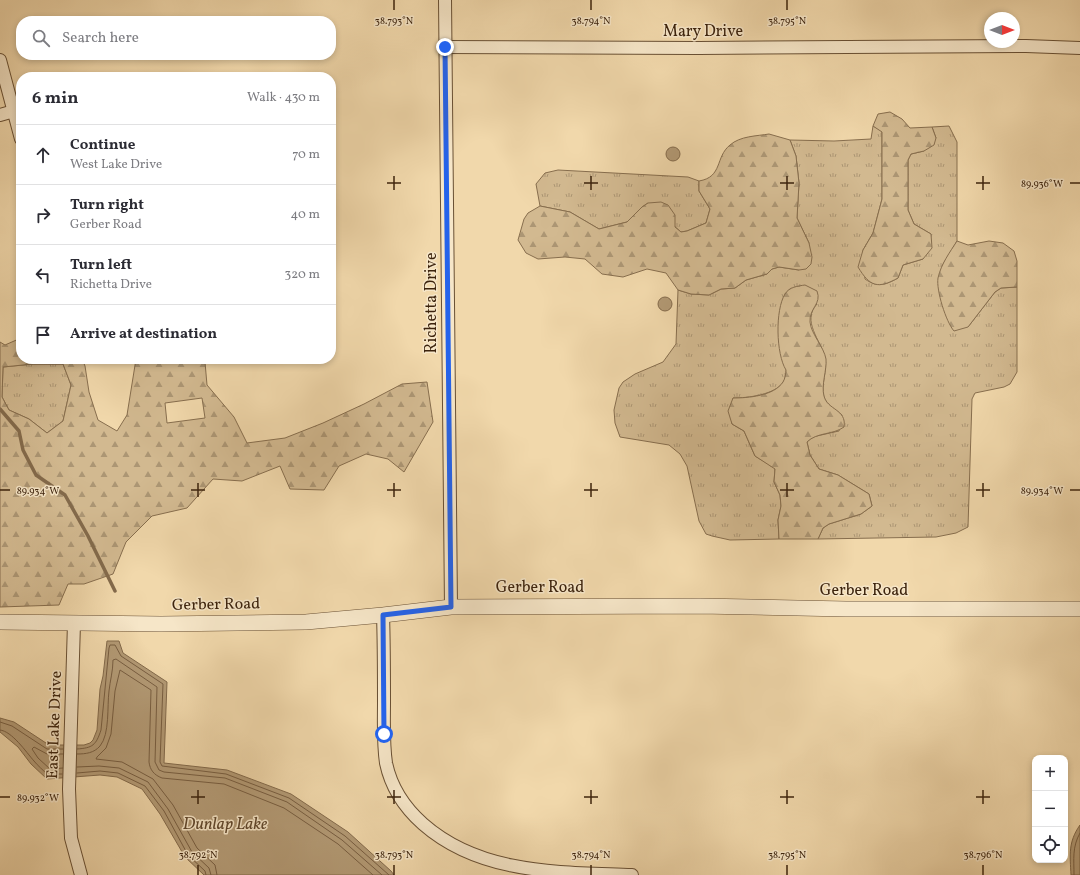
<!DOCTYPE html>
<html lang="en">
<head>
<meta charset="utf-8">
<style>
	:root { --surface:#fff; --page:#f7f7f7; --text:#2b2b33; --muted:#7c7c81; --line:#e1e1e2 }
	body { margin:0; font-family:Vollkorn,serif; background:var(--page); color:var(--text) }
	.controls { position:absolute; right:12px; bottom:12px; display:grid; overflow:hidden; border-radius:8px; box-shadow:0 2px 6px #0003 }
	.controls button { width:36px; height:36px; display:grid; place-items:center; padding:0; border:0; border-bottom:1px solid var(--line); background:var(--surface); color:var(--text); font:20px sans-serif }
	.compass { position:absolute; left:984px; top:12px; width:36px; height:36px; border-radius:50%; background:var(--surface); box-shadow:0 2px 6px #0003; rotate:90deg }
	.stop { position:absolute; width:12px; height:12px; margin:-9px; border:3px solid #2563eb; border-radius:50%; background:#fff }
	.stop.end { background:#2563eb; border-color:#fff; box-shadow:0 1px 4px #0008 }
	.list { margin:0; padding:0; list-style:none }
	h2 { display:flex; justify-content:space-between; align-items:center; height:52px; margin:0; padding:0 16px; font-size:17px }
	h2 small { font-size:13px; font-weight:400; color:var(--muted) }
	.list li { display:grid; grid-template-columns:26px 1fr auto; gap:12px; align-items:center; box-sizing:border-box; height:60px; padding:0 16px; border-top:1px solid var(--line) }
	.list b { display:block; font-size:15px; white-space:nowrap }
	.list p { margin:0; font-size:13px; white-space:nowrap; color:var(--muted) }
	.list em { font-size:13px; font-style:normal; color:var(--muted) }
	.icon { flex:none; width:22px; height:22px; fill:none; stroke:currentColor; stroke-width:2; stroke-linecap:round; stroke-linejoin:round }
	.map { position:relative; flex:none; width:1080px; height:875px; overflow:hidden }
	.search { position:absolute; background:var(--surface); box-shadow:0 2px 6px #0003; left:16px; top:16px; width:320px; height:44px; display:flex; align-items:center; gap:10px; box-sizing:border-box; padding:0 14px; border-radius:16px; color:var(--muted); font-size:15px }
	.panel { position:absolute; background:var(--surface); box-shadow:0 2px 6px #0003; left:16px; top:72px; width:320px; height:292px; border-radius:16px }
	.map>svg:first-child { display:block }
	.grass { fill:url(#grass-tufts); stroke:#876e4e }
	.forest { fill:url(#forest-firs); stroke:#876e4e; fill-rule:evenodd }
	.water { fill:#b39a75; stroke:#836a4b }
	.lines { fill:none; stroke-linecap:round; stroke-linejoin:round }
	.shore { stroke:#785e41; stroke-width:1 }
	.stream { stroke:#836a4b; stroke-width:3.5 }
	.minor-casing { stroke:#695034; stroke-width:14 }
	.tertiary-casing { stroke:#695034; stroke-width:16 }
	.minor { stroke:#f6e6c8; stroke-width:12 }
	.tertiary { stroke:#f6e6c8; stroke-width:15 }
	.route { stroke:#2563eb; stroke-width:5 }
	.ticks { fill:none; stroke:#3c230d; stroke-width:1.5 }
	.labels { text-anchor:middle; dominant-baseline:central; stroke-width:3; stroke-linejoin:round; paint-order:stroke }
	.street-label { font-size:16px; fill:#3c230d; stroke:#f6e6c8 }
	.water-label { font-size:17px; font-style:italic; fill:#60472c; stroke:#f6e6c8 }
	.ticks-label { font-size:10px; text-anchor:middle; fill:#3c230d; stroke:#f6e6c8; stroke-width:3; stroke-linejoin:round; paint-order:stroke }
</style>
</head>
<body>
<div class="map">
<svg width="1080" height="875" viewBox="0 0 1080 875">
	<defs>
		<pattern id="grass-tufts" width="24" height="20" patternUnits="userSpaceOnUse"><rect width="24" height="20" fill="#d2b990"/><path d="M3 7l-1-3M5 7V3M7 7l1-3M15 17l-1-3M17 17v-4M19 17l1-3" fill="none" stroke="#ac9674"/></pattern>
		<pattern id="forest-firs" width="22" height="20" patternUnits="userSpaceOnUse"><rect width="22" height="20" fill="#d2b990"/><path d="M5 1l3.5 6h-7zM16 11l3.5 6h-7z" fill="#ac9674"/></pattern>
	</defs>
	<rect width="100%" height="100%" fill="#f1d8ab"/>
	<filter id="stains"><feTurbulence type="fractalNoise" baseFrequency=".005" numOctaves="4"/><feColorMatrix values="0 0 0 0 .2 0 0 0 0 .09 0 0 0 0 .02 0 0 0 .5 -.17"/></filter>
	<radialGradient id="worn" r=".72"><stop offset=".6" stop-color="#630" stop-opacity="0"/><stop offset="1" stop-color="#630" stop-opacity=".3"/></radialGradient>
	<g class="grass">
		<path d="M873,126L882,131V199L873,233L863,250L865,279C878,288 885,285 898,278L903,265L923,259L931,234L914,224L908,210V160L911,154L924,151L936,138L932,127L949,126L957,142V241L942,266L968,327L995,292L1001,288L1017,287V372L1010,384L1004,387L975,393L972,399L968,527L956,533L936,537L818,539L823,528L829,524L861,514L872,506L869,494L838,475L819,469L810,455L807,442L812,437L839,431L842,415C836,410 827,405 824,397C820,387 828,369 825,358C821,340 801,321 817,304L791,288C781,296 781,307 782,319C783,333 790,369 784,381C776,395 747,398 733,398L732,424L744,431L755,456L775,468L774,482L780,495L781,506L778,520L779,539L730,540L712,536L706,534L699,521L687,466L680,454L669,445L620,437L615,423L614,410L619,388L623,382L635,374L663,362L676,344L678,290L691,294L709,295L721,289L735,288L746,280L767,274L772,269L779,267L799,270L809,243L797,218L799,183L796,156L790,140L834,141L871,139Z"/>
		<path d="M558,170L688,177L699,181V191L710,209L706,223L687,231L681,232L648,203L642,207L627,222L599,229L570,212L540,206L536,184L545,173Z"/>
		<path d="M33,364H63L71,385L63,421L47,433L29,419L9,410L2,397L3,367Z"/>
	</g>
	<g class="forest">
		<path d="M890,112L902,119L910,128L932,127L936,138L934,145L924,151L911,154L908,160V210L914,224L931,234L932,248L923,259L903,265L898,278C878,289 870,287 858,267L863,250L873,233L882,199V132L873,126L878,114Z"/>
		<path d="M769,134L790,140L796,156L799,183L797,218L809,243L812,257L811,264L806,269L799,270L779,267L772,269L767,274L746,280L735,288L721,289L709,295L691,294L678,290L666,273L647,269L623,277L602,274L585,259L565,257L538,259L526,253L518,240L524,219L528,213L540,206L570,212L599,229L627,222L642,207L648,203L661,202L668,205L675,215V227L681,232L687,231L706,223L710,209L699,191V181C723,177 715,157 730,145C740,136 757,136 769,134Z"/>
		<path d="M957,241L968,245L989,241L1003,243L1014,251L1017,261V287L1001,288L995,292L968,327L954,331C946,322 936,290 938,278C941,264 950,252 957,241Z"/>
		<path d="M805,285L817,291C822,304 809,308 810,322C811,334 824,347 826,359C827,370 821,385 824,396C827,410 847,409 844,427C833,435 817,432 807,442L810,455L819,469L838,475L869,494L872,506L861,514L829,524L823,528L818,539H779L778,520L781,506L780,495L774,482L775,469L755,456L744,431L732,424L728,411L733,398C748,398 774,396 783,382C785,379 786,373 786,370C776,354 775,310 785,294C789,287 798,286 805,285Z"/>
		<path d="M21,338V359H82L85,366L89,392L98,420L117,431L127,415L136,359H200L205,362L207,385L234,417L247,443L285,438L323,423L364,404L402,384L427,382L433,422L404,472L388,459L366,454L339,466L324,490L290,489L280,466L242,481L213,479L187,508L152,516L126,542L113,574L84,584H68L59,605L0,607V342L5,345ZM33,364H63L71,385L63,421L47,433L29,419L9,410L2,397L3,367ZM202,398L205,418L167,423L165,403Z"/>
	</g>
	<g class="water">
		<circle cx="673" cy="154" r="7"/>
		<circle cx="665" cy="304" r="7"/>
		<path d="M107,641H119L123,653L167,682L164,763L227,770L291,794L348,832L391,871L394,875H204L185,857L160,814L142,789L117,777L100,775L47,779L31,764L18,747L0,732V718L14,722L49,745H84L90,743L93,740L97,730L100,689L103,676Z"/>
		<path d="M1080,825V875H1071C1070,855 1068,842 1080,825Z"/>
	</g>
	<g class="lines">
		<g class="shore">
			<path d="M0,722L12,726L47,749H63"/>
			<path d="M0,730C12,731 26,752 34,761C38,766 43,770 47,774H62"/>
			<path d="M77,749C93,748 96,745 101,730L109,648L110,645H115L121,656L163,684L160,762L162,766L226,774L289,798L345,836L389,875"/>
			<path d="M77,754C86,754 94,753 100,746C110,734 107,706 109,691C110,681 113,671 113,660L116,659L157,687L155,762L159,770L164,772L225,778L287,802L342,840L382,875"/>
			<path d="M77,767L99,766L119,768L148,782L168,809L192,852L209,868L211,875"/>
			<path d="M63,768L50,769L38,758L32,749L34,747L47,754H63"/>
			<path d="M77,773L100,771L118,773L145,786L164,811L188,855L205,871L206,875"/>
			<path d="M217,875L215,865L197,848L173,805L153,779L122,762L96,759L97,757L106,748L111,734L115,691L120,670L151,690L149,762C150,770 154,775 162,778L224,784L284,808L338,844L373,875"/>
			<path d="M1074,875C1074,859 1072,847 1080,833"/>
		</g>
		<path class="stream" d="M0,409L19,431L23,450L36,475L65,495L88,536L115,591"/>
		<g class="minor-casing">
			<g id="minor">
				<path d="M445,0L451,607"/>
				<path d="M445,47L698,48L1026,46L1080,48"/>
				<path d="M0,60L21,139"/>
				<path d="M0,115L14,111H20"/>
				<path d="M383,615C384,644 384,673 384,702C384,722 383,743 386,763C391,787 405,808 423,824C481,875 560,872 632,875"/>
				<path d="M74,623L69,789L71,838L81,875"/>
			</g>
		</g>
		<g class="tertiary-casing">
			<path id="tertiary" d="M0,622L161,624L306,622L383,615L451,607L700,606L846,609H1080"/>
		</g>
		<use href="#minor" class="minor"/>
		<use href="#tertiary" class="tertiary"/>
	</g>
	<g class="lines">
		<path class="route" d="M384,734L383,615L451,607L445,47"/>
	</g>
	<path class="ticks" d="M394,0V10M591,0V10M787,0V10M394,176V190M591,176V190M787,176V190M983,176V190M387,183H401M584,183H598M780,183H794M976,183H990M1070,183H1080M198,483V497M394,483V497M591,483V497M787,483V497M983,483V497M0,490H10M191,490H205M387,490H401M584,490H598M780,490H794M976,490H990M1070,490H1080M198,790V804M394,790V804M591,790V804M787,790V804M983,790V804M0,797H10M191,797H205M387,797H401M584,797H598M780,797H794M976,797H990M198,865V875M394,865V875M591,865V875M787,865V875M983,865V875"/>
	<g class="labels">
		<g class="street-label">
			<text x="703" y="32">Mary Drive</text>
			<text transform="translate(432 303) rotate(-90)">Richetta Drive</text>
			<text x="540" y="588">Gerber Road</text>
			<text x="864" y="591">Gerber Road</text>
			<text transform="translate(216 605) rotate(-1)">Gerber Road</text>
			<text transform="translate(55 725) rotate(-88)">East Lake Drive</text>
		</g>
		<g class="water-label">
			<text x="225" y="824">Dunlap Lake</text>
		</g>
	</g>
	<g class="ticks-label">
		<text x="394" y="24">38.793°N</text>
		<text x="591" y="24">38.794°N</text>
		<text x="787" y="24">38.795°N</text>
		<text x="1042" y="187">89.936°W</text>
		<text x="1042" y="494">89.934°W</text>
		<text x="38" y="494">89.934°W</text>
		<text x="38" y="801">89.932°W</text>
		<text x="198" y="858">38.792°N</text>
		<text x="394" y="858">38.793°N</text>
		<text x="591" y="858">38.794°N</text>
		<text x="787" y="858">38.795°N</text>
		<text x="983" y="858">38.796°N</text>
	</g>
	<rect width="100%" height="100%" filter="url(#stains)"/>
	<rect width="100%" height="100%" fill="url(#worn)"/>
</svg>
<div class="controls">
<button>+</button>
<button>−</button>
<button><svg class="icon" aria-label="locate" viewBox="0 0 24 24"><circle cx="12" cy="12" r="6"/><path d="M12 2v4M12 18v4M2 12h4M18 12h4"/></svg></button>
</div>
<svg class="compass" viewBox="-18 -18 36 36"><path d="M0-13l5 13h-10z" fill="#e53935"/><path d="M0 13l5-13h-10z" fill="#7c7c81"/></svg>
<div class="stop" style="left:384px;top:734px"></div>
<div class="stop end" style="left:445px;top:47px"></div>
<div class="search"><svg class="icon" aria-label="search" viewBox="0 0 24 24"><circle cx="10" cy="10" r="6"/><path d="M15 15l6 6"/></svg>Search here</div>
<section class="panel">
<h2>6 min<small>Walk · 430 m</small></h2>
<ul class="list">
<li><svg class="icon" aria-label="ahead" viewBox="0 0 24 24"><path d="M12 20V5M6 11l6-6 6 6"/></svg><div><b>Continue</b><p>West Lake Drive</p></div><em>70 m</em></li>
<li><svg class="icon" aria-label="right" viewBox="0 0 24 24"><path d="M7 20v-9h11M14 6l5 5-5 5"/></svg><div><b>Turn right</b><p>Gerber Road</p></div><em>40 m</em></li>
<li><svg class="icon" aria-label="left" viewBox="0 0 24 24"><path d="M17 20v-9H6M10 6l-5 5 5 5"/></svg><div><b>Turn left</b><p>Richetta Drive</p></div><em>320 m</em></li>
<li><svg class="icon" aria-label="arrive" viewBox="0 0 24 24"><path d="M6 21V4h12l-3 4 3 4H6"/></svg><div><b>Arrive at destination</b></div></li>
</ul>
</section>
</div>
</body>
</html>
